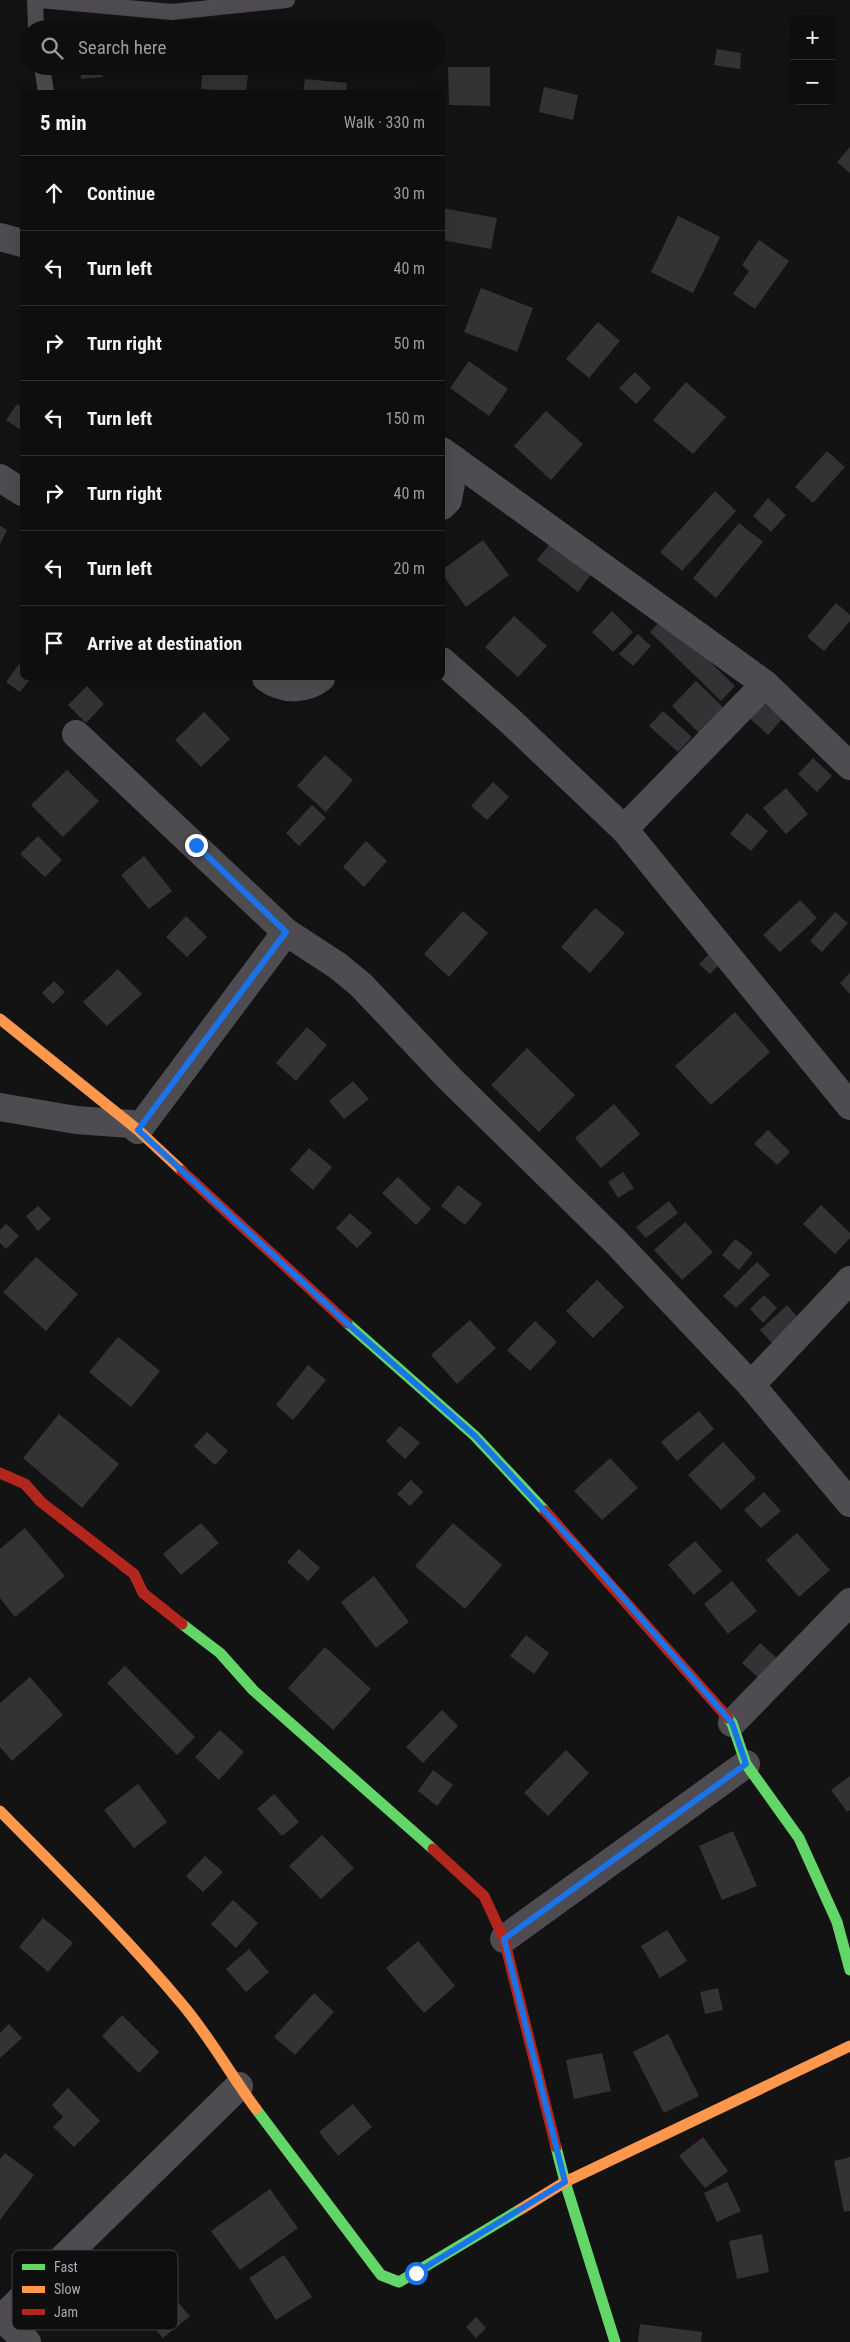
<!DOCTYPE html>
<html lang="en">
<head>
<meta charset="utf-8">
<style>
	:root { --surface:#0f0e0f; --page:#181718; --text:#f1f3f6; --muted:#9b9c9e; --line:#2f2e2f }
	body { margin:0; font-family:"Roboto Condensed",sans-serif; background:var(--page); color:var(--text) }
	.controls { position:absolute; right:15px; top:15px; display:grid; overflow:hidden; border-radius:8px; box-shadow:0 5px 20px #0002 }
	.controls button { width:45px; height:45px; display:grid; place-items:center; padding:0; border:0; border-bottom:1px solid var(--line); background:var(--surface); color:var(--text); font:25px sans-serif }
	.stop { position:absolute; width:15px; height:15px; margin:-11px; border:4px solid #1a73e8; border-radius:50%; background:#fff }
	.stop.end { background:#1a73e8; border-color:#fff; box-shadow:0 1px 5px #0008 }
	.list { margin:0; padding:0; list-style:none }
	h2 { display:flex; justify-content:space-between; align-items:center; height:65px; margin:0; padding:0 20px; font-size:21px }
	h2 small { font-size:16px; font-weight:400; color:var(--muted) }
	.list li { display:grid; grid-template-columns:32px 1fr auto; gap:15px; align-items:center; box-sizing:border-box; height:75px; padding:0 20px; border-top:1px solid var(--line) }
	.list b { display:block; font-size:19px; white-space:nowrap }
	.list em { font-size:16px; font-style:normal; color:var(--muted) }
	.icon { flex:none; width:28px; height:28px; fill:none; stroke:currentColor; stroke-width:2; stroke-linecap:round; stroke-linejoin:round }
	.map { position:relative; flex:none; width:850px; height:2342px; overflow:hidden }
	.search { position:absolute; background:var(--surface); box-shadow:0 5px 20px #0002; left:20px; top:20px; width:425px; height:55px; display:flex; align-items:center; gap:12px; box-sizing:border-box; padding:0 18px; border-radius:28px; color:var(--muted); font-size:19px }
	.panel { position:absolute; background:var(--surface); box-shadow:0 5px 20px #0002; left:20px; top:90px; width:425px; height:590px; border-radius:8px }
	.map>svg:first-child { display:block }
	.building { fill:#343234 }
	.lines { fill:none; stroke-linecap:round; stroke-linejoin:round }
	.lane { stroke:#4e4c50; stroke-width:16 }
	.street { stroke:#4e4c50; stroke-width:28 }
	.fast { stroke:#63d668; stroke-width:11 }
	.slow { stroke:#ff974d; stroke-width:11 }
	.jam { stroke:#b3261e; stroke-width:11 }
	.route { stroke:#1a73e8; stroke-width:6 }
	.key { fill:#0f0e0f; stroke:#3f3c40; stroke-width:1 }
	.key-label { font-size:14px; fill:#aea6b3 }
</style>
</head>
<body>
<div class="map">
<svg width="850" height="2342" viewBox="0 0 850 2342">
	<rect width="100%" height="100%" fill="#141314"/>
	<g class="building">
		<path d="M717,49L741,53L740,69L714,65Z"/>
		<path d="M80,66H102L103,77L81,79Z"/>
		<path d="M203,66H249L246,92L201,89Z"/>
		<path d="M448,67H490V106L449,105Z"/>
		<path d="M305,79L347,83L346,92H303Z"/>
		<path d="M544,87L578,95L573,120L539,112Z"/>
		<path d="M850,147V173L837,162Z"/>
		<path d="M442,208L497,218L491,249L442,240Z"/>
		<path d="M678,216L720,237L693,293L651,272Z"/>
		<path d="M759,240L789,261L755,309L733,294L749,271L742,265Z"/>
		<path d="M481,288L533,308L517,352L464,332Z"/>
		<path d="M598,322L620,341L589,378L566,359Z"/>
		<path d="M469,361L508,389L489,416L450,388Z"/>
		<path d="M635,372L651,388L636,404L619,388Z"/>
		<path d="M686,382L726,417L693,454L653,420Z"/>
		<path d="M17,404L22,407V431L6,420Z"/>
		<path d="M546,411L583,444L551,480L514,446Z"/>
		<path d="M827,451L845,467L813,503L795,487Z"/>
		<path d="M715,491L736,511L682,571L660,552Z"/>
		<path d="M768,498L786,515L771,532L753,516Z"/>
		<path d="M739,523L763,542L716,598L693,578Z"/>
		<path d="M0,526L7,530L0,544Z"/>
		<path d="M483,540L509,575L466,607L442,574V570Z"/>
		<path d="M552,541L592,573L578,592L537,560Z"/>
		<path d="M836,603L850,615V621L824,651L807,637Z"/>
		<path d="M612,611L633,632L613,652L592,632Z"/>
		<path d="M514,616L547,646L518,677L485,647Z"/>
		<path d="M664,617L735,686L721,701L650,632Z"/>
		<path d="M638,634L651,646L633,666L619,654Z"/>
		<path d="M22,660V678H31L20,692L6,682Z"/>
		<path d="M696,681L725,709L700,734L672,706Z"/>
		<path d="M87,686L104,704L86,723L68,705Z"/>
		<path d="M759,699L782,719L768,735L745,714Z"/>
		<path d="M663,711L692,737L678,752L649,726Z"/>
		<path d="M204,712L230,739L201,767L175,740Z"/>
		<path d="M325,755L353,780L326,812L297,786Z"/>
		<path d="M813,758L832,776L817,792L798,774Z"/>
		<path d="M67,770L99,801L63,837L31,805Z"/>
		<path d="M493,782L509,797L487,820L471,806Z"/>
		<path d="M786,788L808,814L786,834L763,808Z"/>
		<path d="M312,805L326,818L299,846L286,833Z"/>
		<path d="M747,813L768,831L751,851L730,834Z"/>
		<path d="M38,836L62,860L45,877L20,854Z"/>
		<path d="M366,841L387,861L364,887L343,867Z"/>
		<path d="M144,856L172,891L149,909L121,875Z"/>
		<path d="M800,900L817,918L780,952L763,935Z"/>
		<path d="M595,908L625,933L590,973L561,947Z"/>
		<path d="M463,911L488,933L449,977L424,954Z"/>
		<path d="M835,912L848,923L822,952L810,941Z"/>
		<path d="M186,916L207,937L187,957L166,937Z"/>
		<path d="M712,951L723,961L710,974L699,964Z"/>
		<path d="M118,969L142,994L107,1026L83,1002Z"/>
		<path d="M850,973V994L840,983Z"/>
		<path d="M54,981L65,992L53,1004L42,993Z"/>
		<path d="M735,1012L770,1052L711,1105L675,1066Z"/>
		<path d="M307,1027L327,1045L296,1081L276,1063Z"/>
		<path d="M527,1048L575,1095L539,1132L491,1085Z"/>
		<path d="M353,1081L369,1099L344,1119L329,1101Z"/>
		<path d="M614,1104L640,1134L601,1168L575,1138Z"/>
		<path d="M768,1130L790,1152L777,1165L754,1144Z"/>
		<path d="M309,1148L332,1167L313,1190L290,1170Z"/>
		<path d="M623,1172L634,1188L618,1198L608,1182Z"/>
		<path d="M398,1177L431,1209L416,1225L382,1193Z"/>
		<path d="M458,1185L482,1204L465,1225L441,1206Z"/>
		<path d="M669,1201L678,1213L646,1238L636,1227Z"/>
		<path d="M821,1205L850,1233V1238L835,1254L803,1224Z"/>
		<path d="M38,1206L51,1219L38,1231L26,1216Z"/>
		<path d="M350,1213L372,1233L357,1248L336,1228Z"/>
		<path d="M685,1222L713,1252L682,1280L654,1250Z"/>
		<path d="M6,1224L19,1236L6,1249L0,1243V1230Z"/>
		<path d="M735,1239L753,1253L739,1270L722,1255Z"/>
		<path d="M36,1257L78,1294L46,1331L3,1292Z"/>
		<path d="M757,1262L770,1275L736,1308L723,1296Z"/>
		<path d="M597,1280L624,1307L593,1338L566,1311Z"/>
		<path d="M764,1295L777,1308L763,1323L750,1309Z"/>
		<path d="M787,1305L801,1321L774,1345L760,1330Z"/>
		<path d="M470,1320L496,1348L457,1384L431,1355Z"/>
		<path d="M535,1321L557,1342L530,1371L507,1350Z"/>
		<path d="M118,1337L160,1371L131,1407L89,1372Z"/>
		<path d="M308,1365L326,1380L293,1420L276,1405Z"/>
		<path d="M699,1411L714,1429L677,1461L661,1442Z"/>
		<path d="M59,1414L119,1464L82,1508L23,1458Z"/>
		<path d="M400,1426L420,1443L405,1459L386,1441Z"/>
		<path d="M207,1432L228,1451L215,1465L194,1446Z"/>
		<path d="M723,1442L756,1478L721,1510L688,1475Z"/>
		<path d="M610,1458L638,1488L602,1520L574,1491Z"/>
		<path d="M411,1480L423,1492L410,1506L397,1494Z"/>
		<path d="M764,1492L781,1511L761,1528L744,1510Z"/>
		<path d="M201,1523L219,1543L181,1575L163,1554Z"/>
		<path d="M453,1523L502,1565L465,1609L415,1566Z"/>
		<path d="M25,1528L65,1576L15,1617L0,1598V1549Z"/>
		<path d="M797,1533L830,1570L799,1597L766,1560Z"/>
		<path d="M695,1541L722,1571L694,1595L668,1565Z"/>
		<path d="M299,1549L320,1568L308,1581L287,1562Z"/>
		<path d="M374,1576L409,1622L376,1648L341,1602Z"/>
		<path d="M732,1581L757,1611L728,1634L704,1604Z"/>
		<path d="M526,1635L549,1653L534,1674L510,1656Z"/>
		<path d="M760,1643L779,1660L761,1680L742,1663Z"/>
		<path d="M325,1647L371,1689L333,1730L288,1688Z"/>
		<path d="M125,1666L195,1737L177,1755L107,1683Z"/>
		<path d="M30,1677L63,1715L12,1761L0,1747V1703Z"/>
		<path d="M442,1710L458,1726L423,1763L406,1747Z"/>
		<path d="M220,1730L244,1752L219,1780L195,1757Z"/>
		<path d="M566,1750L589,1773L548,1816L524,1793Z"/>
		<path d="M433,1770L453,1785L437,1806L418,1791Z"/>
		<path d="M850,1776V1810L847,1812L831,1790Z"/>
		<path d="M138,1784L167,1822L134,1848L104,1810Z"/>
		<path d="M274,1794L299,1822L282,1836L257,1809Z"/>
		<path d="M733,1831L757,1886L722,1900L699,1846Z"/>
		<path d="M322,1835L354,1868L321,1899L289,1866Z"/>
		<path d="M205,1856L223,1872L203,1892L186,1876Z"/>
		<path d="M233,1900L258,1923L236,1948L211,1924Z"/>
		<path d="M43,1918L73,1943L48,1972L19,1947Z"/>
		<path d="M667,1930L687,1961L660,1978L641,1946Z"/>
		<path d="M418,1941L455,1986L424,2013L386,1968Z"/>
		<path d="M249,1949L269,1972L246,1992L226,1969Z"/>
		<path d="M718,1988L723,2010L705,2014L700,1992Z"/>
		<path d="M314,1993L334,2012L295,2055L274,2037Z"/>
		<path d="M122,2015L159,2052L139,2073L102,2036Z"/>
		<path d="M9,2024L22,2038L0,2058V2033Z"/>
		<path d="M668,2034L699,2096L664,2113L633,2052Z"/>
		<path d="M602,2053L611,2091L574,2099L566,2060Z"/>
		<path d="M68,2088L100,2121L74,2147L53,2127L63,2117L52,2105Z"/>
		<path d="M353,2104L372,2127L338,2156L319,2132Z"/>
		<path d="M703,2137L728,2171L705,2188L679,2156Z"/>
		<path d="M5,2153L34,2175L0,2220V2159Z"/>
		<path d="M850,2157V2211L844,2212L834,2161Z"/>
		<path d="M727,2182L741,2211L717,2222L704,2193Z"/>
		<path d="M270,2189L298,2228L240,2270L211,2231Z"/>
		<path d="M762,2234L769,2272L737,2279L729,2241Z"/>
		<path d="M284,2255L312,2297L276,2320L249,2278Z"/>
		<path d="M160,2282L190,2316L163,2338L134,2304Z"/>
		<path d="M476,2317L486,2328L476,2338L466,2327Z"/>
		<path d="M640,2324L702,2332L701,2342H638Z"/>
	</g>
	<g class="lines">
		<g class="lane">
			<path d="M35,0L36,29"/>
			<path d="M40,0L172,12L287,0"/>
			<path d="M42,66L46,92"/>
		</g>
		<g class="street">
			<path d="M0,237L22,243"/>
			<path d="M442,451L765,684L850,766"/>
			<path d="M0,478L22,492"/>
			<path d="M442,506L448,500L455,460"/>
			<path d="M442,661L509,720L624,829L850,1106"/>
			<path d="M266,678C283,690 305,691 321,678"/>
			<path d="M76,734L286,932L338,966L361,985L450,1079L616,1242L751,1385L850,1503"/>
			<path d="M624,829L765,684"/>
			<path d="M0,1107L76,1120L131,1124L138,1130L286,932"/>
			<path d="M751,1385L850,1280"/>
			<path d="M732,1723L850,1602"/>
			<path d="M504,1939L746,1764"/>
			<path d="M0,2316L27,2342"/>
			<path d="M2,2318L239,2086"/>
		</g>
		<g class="fast">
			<path d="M347,1323L475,1436L545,1511"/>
			<path d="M182,1624L220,1653L253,1690L433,1849"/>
			<path d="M728,1718L732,1723L746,1764L799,1838L837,1922L850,1970"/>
			<path d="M256,2109L381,2275L399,2282L521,2209"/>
			<path d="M556,2147L565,2182L615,2342"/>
		</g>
		<g class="slow">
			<path d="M0,1019L138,1130L182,1171"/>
			<path d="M0,1811C62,1874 125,1936 182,2004C210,2037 230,2074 256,2109"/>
			<path d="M521,2209L565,2182L850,2046"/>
		</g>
		<g class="jam">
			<path d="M182,1171L347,1323"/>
			<path d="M0,1473L25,1484L41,1502L134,1574L143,1593L182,1624"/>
			<path d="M545,1511L728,1718"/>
			<path d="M433,1849L484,1896L504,1939L556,2147"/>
		</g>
	</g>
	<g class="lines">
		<path class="route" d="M196,845L286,932L138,1130L349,1325L475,1436L591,1561L732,1723L746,1764L504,1939L565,2182L416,2273"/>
	</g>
	<rect x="12" y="2250" width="166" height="80" rx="8" class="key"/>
	<rect x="22" y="2264" width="23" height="6" fill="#63d668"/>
	<rect x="22" y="2286" width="23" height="7" fill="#ff974d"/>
	<rect x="22" y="2309" width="23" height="6" fill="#b3261e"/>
	<g class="key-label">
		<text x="54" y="2272">Fast</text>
		<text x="54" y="2294">Slow</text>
		<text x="54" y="2317">Jam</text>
	</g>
</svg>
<div class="controls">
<button>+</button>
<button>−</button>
</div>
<div class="stop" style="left:416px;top:2273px"></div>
<div class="stop end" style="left:196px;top:845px"></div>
<div class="search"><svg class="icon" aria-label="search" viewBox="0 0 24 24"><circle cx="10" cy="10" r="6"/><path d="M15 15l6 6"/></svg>Search here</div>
<section class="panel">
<h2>5 min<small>Walk · 330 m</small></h2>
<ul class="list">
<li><svg class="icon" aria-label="ahead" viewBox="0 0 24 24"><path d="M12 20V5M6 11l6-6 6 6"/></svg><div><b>Continue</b></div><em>30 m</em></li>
<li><svg class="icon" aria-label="left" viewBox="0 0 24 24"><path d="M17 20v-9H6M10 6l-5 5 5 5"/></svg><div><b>Turn left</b></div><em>40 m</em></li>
<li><svg class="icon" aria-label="right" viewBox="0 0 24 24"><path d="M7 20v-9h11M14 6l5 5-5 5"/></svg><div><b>Turn right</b></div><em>50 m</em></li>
<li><svg class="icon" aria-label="left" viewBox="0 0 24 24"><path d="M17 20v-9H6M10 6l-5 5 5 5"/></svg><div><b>Turn left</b></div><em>150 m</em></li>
<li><svg class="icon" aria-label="right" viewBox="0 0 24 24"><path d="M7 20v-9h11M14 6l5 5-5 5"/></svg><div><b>Turn right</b></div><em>40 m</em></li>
<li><svg class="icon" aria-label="left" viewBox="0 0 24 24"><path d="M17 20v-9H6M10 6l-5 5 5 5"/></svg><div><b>Turn left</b></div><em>20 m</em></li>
<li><svg class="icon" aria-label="arrive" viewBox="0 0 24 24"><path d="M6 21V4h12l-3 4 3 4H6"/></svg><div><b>Arrive at destination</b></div></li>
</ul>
</section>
</div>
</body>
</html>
